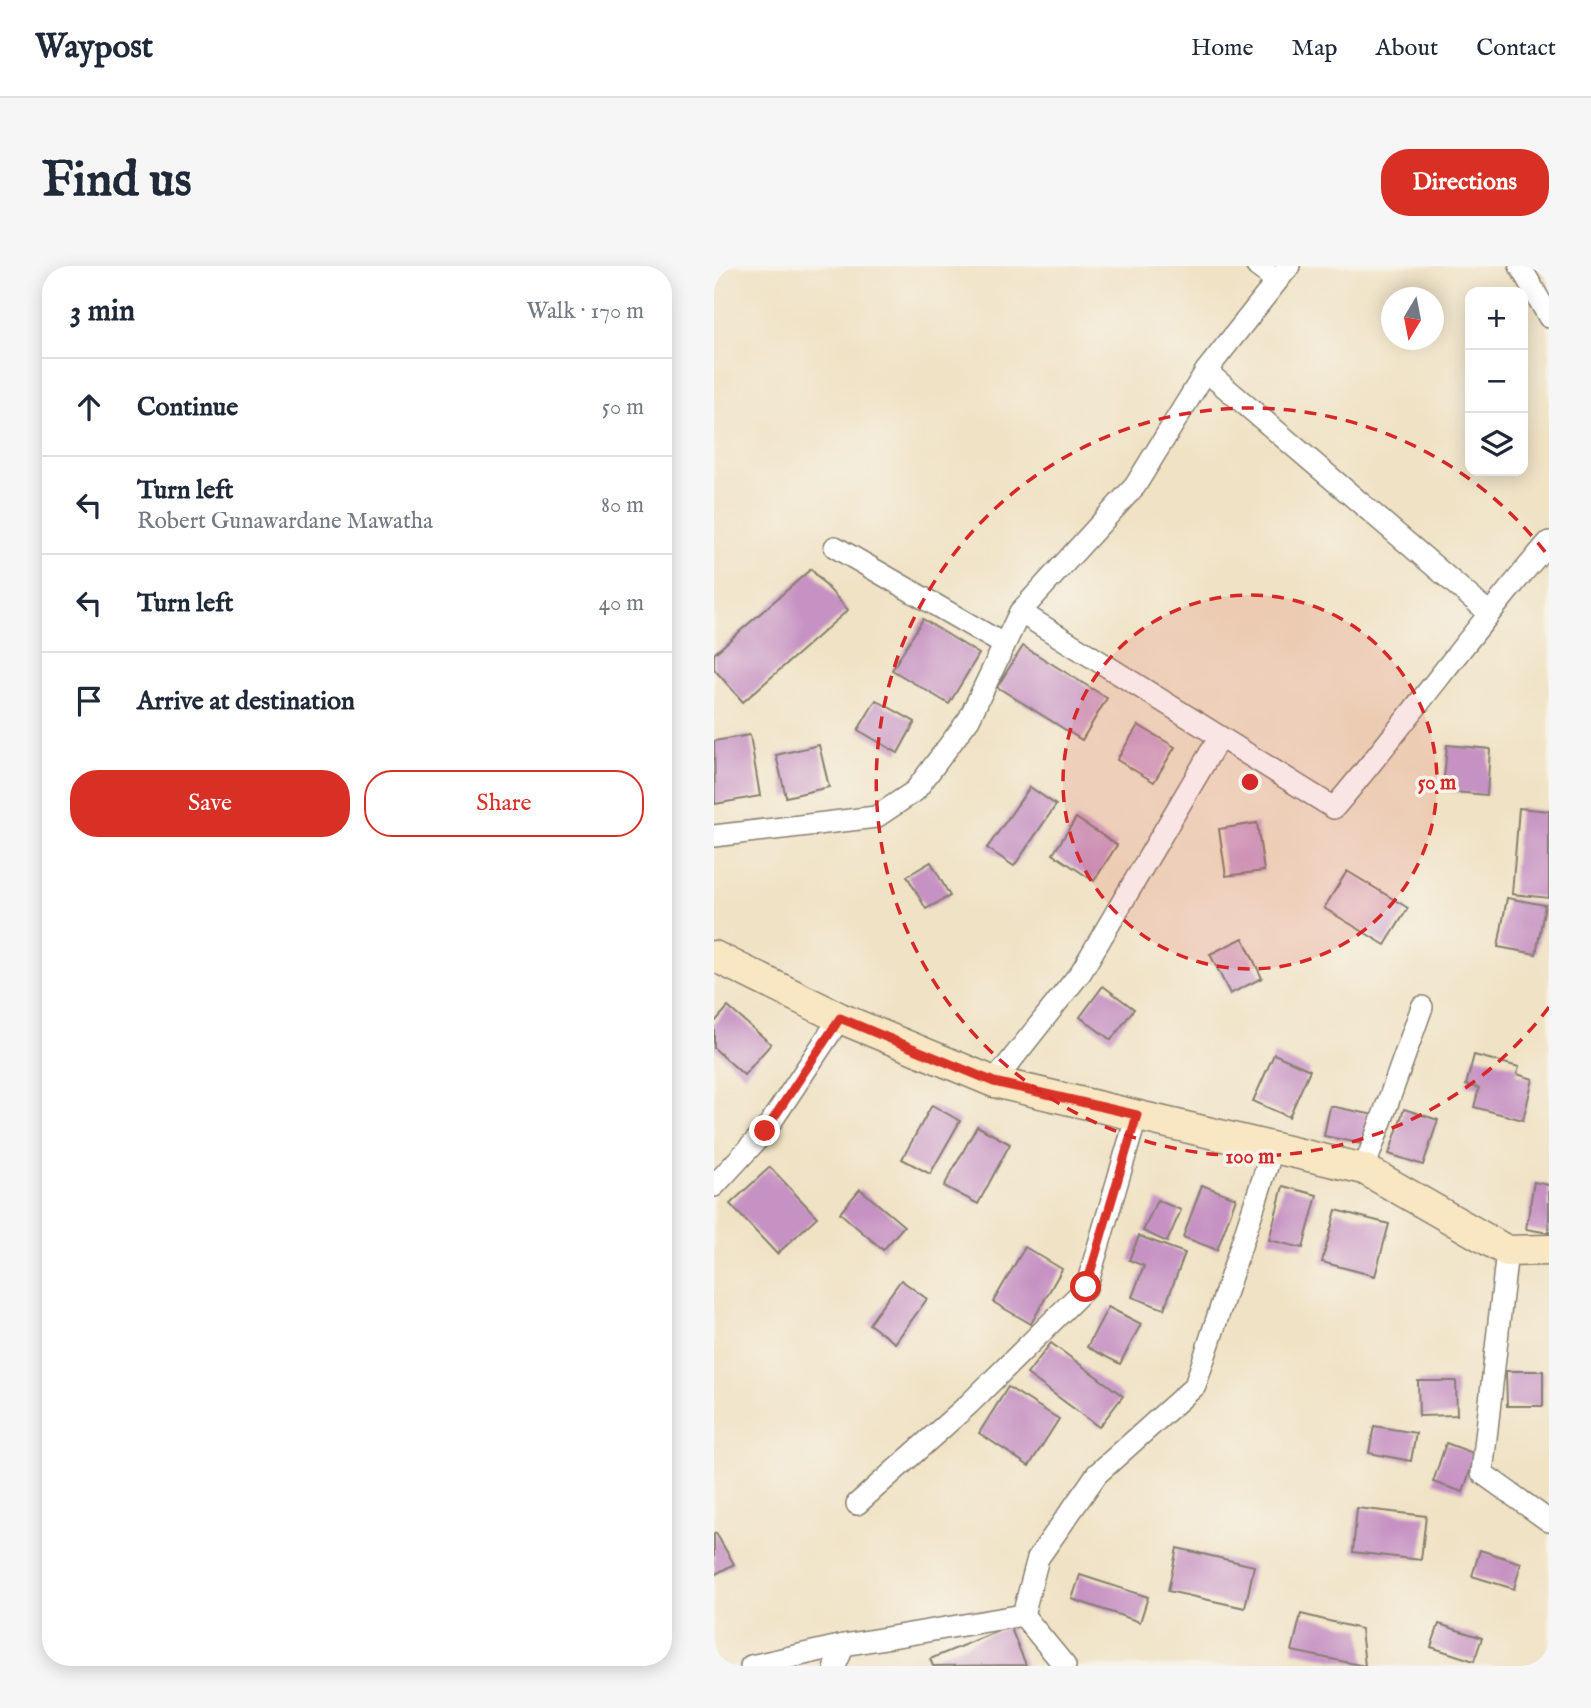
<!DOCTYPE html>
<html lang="en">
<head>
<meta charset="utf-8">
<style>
	:root { --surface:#fff; --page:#f6f6f7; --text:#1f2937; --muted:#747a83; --line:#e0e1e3; --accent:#d93025 }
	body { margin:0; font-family:"IM FELL English",serif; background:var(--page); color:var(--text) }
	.controls { position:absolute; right:21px; top:21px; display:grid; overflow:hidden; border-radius:14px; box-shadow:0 4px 18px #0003 }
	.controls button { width:63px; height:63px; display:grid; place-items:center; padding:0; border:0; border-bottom:2px solid var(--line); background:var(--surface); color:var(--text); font:35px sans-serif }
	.compass { position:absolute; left:667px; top:21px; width:63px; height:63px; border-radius:50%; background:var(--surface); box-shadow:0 4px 18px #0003; rotate:190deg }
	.stop { position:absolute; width:21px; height:21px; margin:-16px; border:5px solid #d93025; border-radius:50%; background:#fff }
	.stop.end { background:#d93025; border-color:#fff; box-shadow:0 2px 7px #0008 }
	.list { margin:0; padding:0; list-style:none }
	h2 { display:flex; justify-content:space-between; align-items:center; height:91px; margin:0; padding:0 28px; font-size:30px }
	h2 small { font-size:23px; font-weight:400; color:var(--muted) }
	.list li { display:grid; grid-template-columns:46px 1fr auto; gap:21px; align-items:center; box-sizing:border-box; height:98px; padding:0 28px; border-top:2px solid var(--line) }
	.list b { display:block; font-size:26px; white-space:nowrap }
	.list p { margin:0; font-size:23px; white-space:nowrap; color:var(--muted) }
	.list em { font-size:23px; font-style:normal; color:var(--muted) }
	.actions { display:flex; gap:14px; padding:21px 28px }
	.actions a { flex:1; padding:16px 0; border:2px solid var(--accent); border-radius:28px; text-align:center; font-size:24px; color:var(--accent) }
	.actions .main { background:var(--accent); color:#fff }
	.icon { flex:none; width:38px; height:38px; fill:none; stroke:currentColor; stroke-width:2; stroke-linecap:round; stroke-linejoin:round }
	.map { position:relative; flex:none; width:835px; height:1400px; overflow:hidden; border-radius:28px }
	header { display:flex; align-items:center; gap:42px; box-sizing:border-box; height:98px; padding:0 35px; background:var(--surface); border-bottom:2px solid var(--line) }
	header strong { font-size:33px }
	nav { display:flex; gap:38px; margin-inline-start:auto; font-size:24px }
	.intro { display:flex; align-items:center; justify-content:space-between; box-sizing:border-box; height:168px; padding:0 42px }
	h1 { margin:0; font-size:49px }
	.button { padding:18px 32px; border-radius:28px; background:var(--accent); color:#fff; font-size:24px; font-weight:700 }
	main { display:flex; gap:42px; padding:0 42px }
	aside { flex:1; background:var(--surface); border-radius:28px; box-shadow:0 4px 18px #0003 }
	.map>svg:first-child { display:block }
	.building { fill:#c692c3 }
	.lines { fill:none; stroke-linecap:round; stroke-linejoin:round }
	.street-casing { stroke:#867f70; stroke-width:24 }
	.secondary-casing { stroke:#867f70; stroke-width:33 }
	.street { stroke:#fff; stroke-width:21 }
	.secondary { stroke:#f9e7c3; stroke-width:30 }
	.route { stroke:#d93025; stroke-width:9 }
	.ring { fill:none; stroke:#d62828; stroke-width:3.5; stroke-dasharray:12 9 }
	.centre { fill:#d62828; stroke:#f7f3e8; stroke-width:3.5 }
	.ring-label { font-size:21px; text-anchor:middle; font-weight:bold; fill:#d62828; stroke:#f7f3e8; stroke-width:7; stroke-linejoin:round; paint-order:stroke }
</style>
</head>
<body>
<header>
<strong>Waypost</strong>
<nav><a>Home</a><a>Map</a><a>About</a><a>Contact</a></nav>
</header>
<div class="intro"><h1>Find us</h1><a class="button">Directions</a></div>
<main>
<aside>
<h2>3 min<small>Walk · 170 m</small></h2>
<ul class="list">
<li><svg class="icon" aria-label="ahead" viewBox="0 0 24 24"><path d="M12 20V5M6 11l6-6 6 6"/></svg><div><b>Continue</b></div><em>50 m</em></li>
<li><svg class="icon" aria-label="left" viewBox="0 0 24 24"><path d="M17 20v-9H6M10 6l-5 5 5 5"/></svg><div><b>Turn left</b><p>Robert Gunawardane Mawatha</p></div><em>80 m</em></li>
<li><svg class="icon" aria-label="left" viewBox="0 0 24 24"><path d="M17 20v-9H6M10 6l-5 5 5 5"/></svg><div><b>Turn left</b></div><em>40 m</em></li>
<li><svg class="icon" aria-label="arrive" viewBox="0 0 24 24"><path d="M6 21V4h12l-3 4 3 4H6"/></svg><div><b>Arrive at destination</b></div></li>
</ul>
<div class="actions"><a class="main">Save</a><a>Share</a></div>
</aside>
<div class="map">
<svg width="835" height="1400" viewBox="0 0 835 1400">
	<rect width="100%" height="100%" fill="#f7f3e8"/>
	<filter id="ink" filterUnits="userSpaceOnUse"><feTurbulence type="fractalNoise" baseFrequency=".0143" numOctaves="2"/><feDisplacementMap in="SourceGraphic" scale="14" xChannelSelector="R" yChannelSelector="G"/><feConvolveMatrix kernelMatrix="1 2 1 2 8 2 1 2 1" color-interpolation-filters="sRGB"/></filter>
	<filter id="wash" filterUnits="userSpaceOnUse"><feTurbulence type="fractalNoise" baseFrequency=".00686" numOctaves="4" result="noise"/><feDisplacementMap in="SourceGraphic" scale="28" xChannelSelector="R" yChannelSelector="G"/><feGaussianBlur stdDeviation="1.57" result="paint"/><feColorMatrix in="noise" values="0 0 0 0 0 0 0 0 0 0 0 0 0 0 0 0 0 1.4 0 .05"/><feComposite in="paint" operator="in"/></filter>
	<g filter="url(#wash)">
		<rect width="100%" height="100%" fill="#f0e2c5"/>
		<g id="blocks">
			<g class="building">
				<path d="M97,303L134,344L29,436L0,403V388Z"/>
				<path d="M209,353L265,388L235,438L178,404Z"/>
				<path d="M309,380L393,432L368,474L283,421Z"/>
				<path d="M162,434L201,456L184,487L144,464Z"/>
				<path d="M424,459L461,481L440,516L403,494Z"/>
				<path d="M36,469L46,530L1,538L0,475Z"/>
				<path d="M105,479L115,521L72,531L62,489Z"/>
				<path d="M733,479L776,483L773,529L729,525Z"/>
				<path d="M316,521L342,539L300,600L273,582Z"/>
				<path d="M805,542L835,545V632L798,628Z"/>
				<path d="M362,552L403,579L380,615L339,588Z"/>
				<path d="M543,557L550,605L512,610L505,563Z"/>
				<path d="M217,596L236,630L212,643L193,610Z"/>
				<path d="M633,605L694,642L671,679L610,642Z"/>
				<path d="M793,632L831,639L822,688L784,681Z"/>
				<path d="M529,672L548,712L516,728L496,688Z"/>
				<path d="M389,720L420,743L397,774L366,751Z"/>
				<path d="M14,741L57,778L30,809L0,782V757Z"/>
				<path d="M560,788L596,804L575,851L539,835Z"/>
				<path d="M760,789L805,801L803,808L819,813L809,854L760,841L765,822L752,819Z"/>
				<path d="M218,839L246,855L216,908L188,893Z"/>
				<path d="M616,840L665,850L659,880L610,870Z"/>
				<path d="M690,843L724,854L709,899L675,888Z"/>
				<path d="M263,860L296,878L264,938L230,920Z"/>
				<path d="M56,901L103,951L63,988L16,938Z"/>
				<path d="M820,916L835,919V967L812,963Z"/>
				<path d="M488,919L522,932L503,984L469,971Z"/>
				<path d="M569,920L603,929L589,982L555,974Z"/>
				<path d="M146,923L190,960L169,984L126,947Z"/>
				<path d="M443,934L467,944L453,976L429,965Z"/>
				<path d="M622,944L675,958L661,1010L608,996Z"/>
				<path d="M425,970L471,987L450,1043L418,1031L430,1000L415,994Z"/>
				<path d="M311,981L348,1003L317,1058L279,1036Z"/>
				<path d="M187,1014L213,1033L181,1077L155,1058Z"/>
				<path d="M394,1041L427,1058L406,1098L373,1081Z"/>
				<path d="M337,1077L409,1130L385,1161L313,1108Z"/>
				<path d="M792,1105H829V1140H793Z"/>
				<path d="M704,1115H742L743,1149L705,1150Z"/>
				<path d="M294,1121L345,1153L315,1200L265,1167Z"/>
				<path d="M660,1160L702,1167L697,1195L655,1187Z"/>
				<path d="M732,1177L762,1188L749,1226L719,1216Z"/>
				<path d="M643,1242L712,1250L707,1294L639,1286Z"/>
				<path d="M2,1267L20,1298L0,1309V1268Z"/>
				<path d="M463,1282L540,1300L531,1342L454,1325Z"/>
				<path d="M766,1284L807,1297L800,1323L758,1310Z"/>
				<path d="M366,1309L434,1331L426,1356L358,1333Z"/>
				<path d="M587,1348L647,1363L651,1400L578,1385Z"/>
				<path d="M725,1358L768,1372L760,1395L717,1381Z"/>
				<path d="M296,1360L312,1399L219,1400L216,1393Z"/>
			</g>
		</g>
	</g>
	<g filter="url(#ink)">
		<use href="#blocks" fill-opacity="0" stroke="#867f70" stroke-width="2"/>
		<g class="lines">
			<g class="street-casing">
				<g id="street">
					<path d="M543,0L563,15"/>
					<path d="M806,0L835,51"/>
					<path d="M492,105L774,346"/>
					<path d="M121,281L289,378"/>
					<path d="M306,346L620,542C694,455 760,362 835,276"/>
					<path d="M0,570L162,551L201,525L255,453L306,346L421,220L492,105L575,0"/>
					<path d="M280,816L367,706L505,472"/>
					<path d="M650,903L708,741"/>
					<path d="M0,920L51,865L126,752"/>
					<path d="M793,985L768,1207L835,1255"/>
					<path d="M143,1238L255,1138L372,1022L423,849"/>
					<path d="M309,1349L324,1292L383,1208L481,1120L559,882"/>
					<path d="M309,1349L351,1400"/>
					<path d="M37,1400L130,1379"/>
					<path d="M121,1400L130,1379L309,1349"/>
				</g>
			</g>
			<g class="secondary-casing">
				<path id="secondary" d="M0,690L126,752L280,816L650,903L793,985L835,984"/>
			</g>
			<use href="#street" class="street"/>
			<use href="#secondary" class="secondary"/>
		</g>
	</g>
	<g class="lines" filter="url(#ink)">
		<path class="route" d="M51,865L126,752L280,816L423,849L372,1021"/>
	</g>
	<circle cx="536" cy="516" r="187" fill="#d62828" fill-opacity=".12"/>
	<g class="ring">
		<circle cx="536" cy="516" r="187"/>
		<path d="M835 741A374 374 0 1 1 835 291"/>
	</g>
	<circle cx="536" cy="516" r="10" class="centre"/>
	<g class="ring-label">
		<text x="723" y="523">50 m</text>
		<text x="536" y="897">100 m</text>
	</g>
</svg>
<div class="controls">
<button>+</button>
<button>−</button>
<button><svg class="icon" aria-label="layers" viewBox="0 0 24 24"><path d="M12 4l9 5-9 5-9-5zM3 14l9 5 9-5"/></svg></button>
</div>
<svg class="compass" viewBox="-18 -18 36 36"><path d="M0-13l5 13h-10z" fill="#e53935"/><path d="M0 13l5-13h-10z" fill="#747a83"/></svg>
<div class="stop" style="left:372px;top:1021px"></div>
<div class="stop end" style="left:51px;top:865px"></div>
</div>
</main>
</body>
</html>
